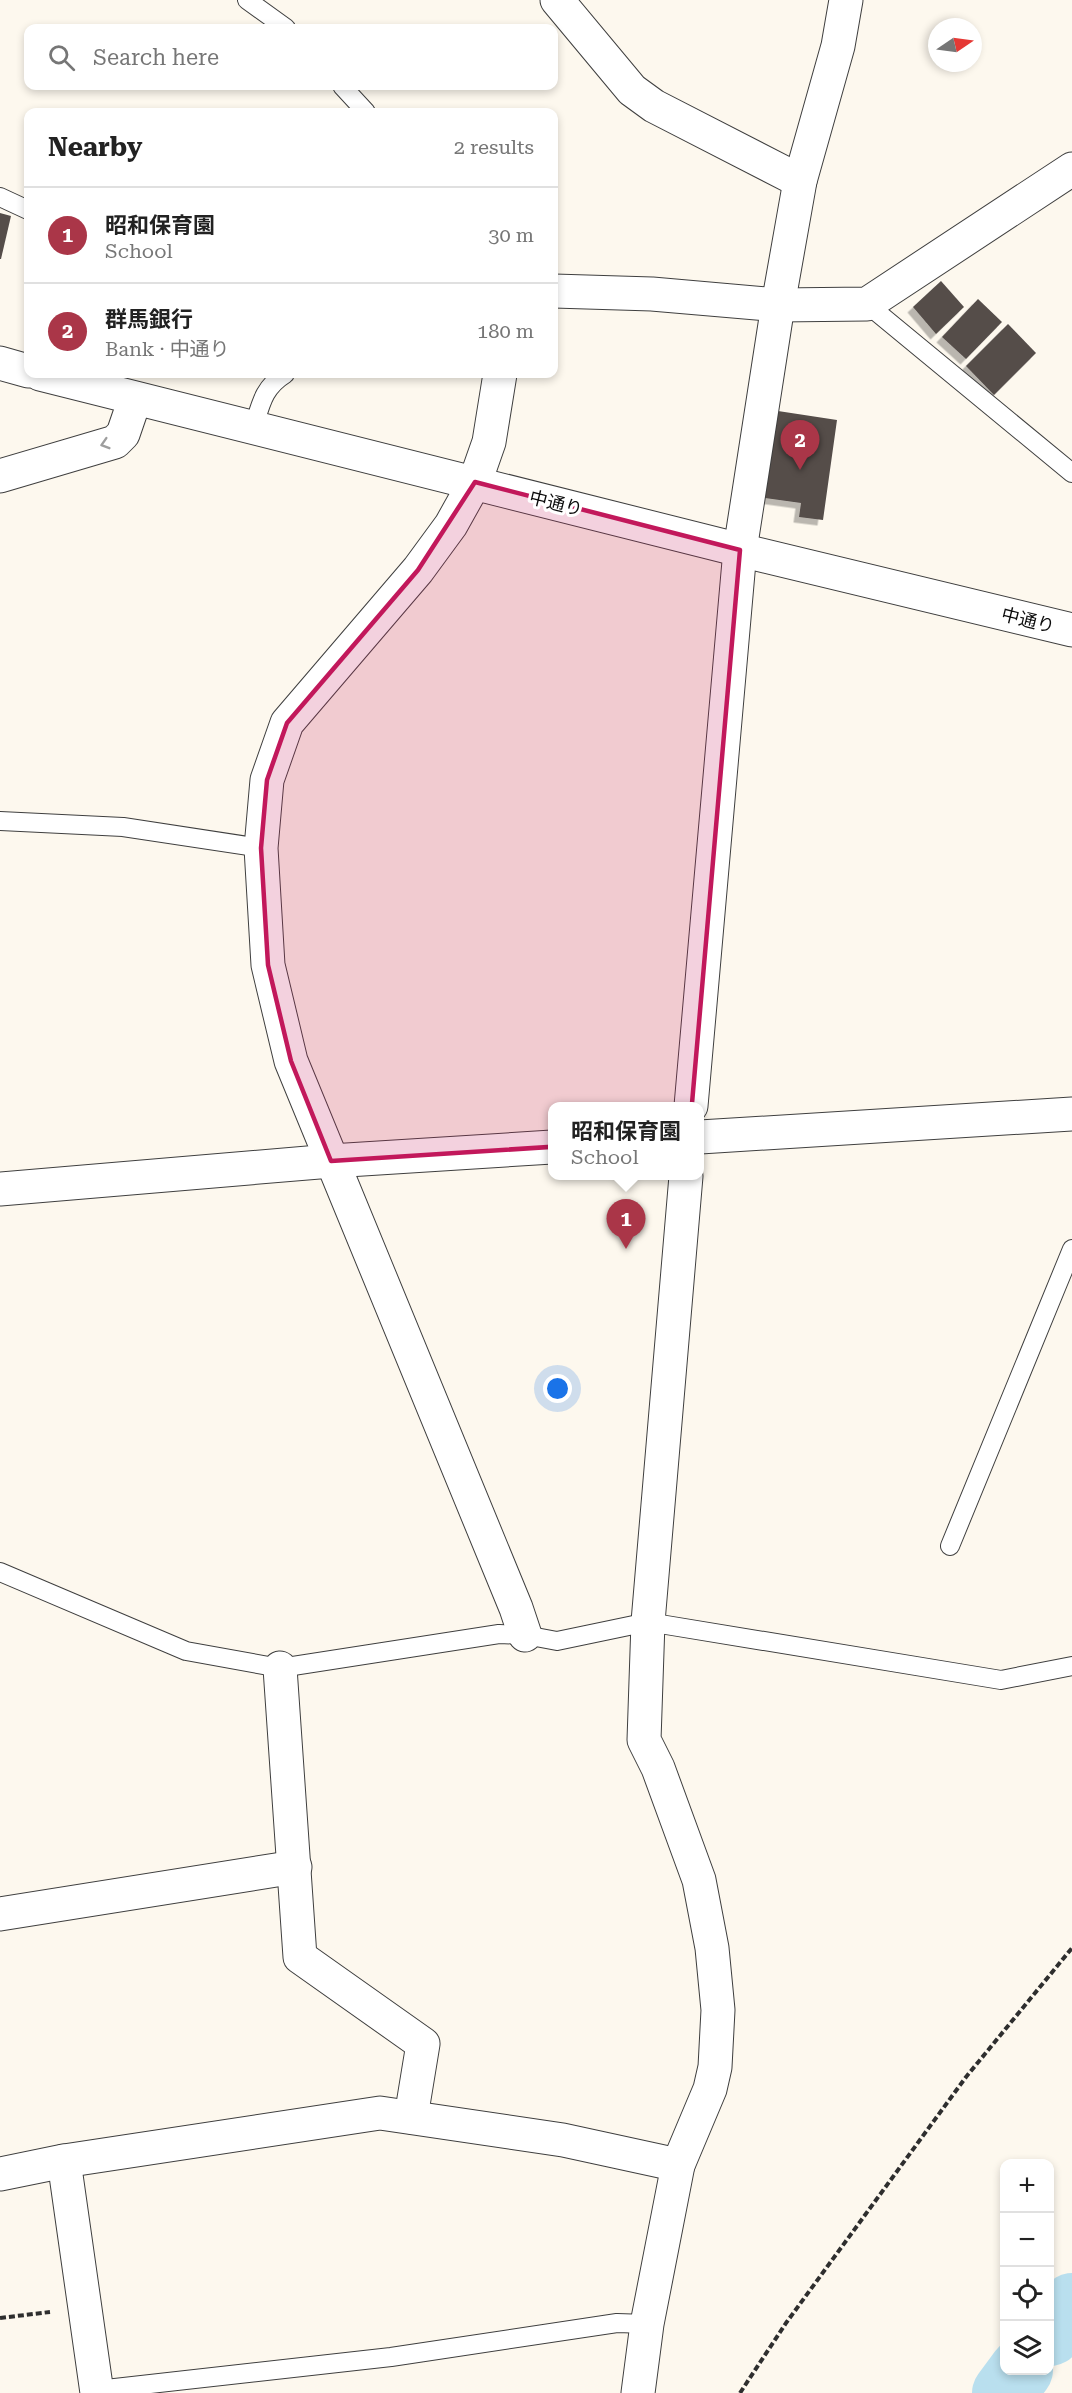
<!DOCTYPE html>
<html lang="en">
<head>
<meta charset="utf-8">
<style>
	:root { --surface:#fff; --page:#f2f2f2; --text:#222; --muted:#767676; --line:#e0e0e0; --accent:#aa3648 }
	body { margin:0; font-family:"Roboto Serif","Noto Sans JP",serif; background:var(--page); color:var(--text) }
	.controls { position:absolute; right:18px; bottom:18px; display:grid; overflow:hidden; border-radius:12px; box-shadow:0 3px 9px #0003 }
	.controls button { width:54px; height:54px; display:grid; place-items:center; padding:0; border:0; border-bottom:2px solid var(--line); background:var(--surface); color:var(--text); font:30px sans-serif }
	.compass { position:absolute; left:928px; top:18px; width:54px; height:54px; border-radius:50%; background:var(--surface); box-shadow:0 3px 9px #0003; rotate:77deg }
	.you { position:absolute; left:558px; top:1389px; width:21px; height:21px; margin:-15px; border:4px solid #fff; border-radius:50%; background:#1a73e8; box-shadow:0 0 0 9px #1a73e833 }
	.badge { display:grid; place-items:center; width:39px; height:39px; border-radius:50%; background:var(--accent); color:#fff; font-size:20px; font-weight:700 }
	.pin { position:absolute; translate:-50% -50px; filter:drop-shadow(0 2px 3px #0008) }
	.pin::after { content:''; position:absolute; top:32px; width:21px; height:18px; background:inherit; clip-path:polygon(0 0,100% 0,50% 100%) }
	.popup { position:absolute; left:548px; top:1102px; width:156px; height:78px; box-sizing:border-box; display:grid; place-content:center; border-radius:12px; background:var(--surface); filter:drop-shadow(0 2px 4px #0005); font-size:20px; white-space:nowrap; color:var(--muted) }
	.popup b { font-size:22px; color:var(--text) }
	.popup::after { content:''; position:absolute; left:50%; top:100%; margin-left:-12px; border:12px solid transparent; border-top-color:var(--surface) }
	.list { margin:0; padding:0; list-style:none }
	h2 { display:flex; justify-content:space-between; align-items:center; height:78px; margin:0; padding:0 24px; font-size:26px }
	h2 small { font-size:20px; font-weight:400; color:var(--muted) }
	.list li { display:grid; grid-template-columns:39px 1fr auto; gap:18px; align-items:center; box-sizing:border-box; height:96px; padding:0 24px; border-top:2px solid var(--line) }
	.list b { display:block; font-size:22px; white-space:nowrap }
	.list p { margin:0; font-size:20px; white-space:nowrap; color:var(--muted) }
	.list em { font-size:20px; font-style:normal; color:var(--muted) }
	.icon { flex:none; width:33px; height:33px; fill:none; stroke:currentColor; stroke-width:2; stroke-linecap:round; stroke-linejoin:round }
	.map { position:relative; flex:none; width:1072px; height:2393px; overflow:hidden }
	.search { position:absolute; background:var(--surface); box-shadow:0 3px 9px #0003; left:24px; top:24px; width:534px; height:66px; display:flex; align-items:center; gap:15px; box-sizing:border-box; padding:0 21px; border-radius:12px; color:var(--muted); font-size:22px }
	.panel { position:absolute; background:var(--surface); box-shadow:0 3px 9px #0003; left:24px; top:108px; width:534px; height:270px; border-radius:12px }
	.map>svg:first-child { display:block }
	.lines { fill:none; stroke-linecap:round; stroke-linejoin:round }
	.river { stroke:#b9dfee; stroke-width:64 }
	.building { fill:#544d4a; filter:url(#shadow) }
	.service-casing { stroke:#3f3f3f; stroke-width:20 }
	.minor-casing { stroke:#3f3f3f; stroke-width:35 }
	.tertiary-casing { stroke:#3f3f3f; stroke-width:35 }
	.path { stroke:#2e2e2e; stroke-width:4; stroke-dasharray:6 3; stroke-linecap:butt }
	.service { stroke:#fff; stroke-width:18 }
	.minor { stroke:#fff; stroke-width:33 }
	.tertiary { stroke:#fff; stroke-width:33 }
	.oneway { stroke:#9e9e9e }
	.marked { fill:#c2185b; fill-opacity:0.2; stroke:#c2185b; stroke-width:4.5; stroke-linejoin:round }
	.labels { text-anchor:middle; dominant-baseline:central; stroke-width:6; stroke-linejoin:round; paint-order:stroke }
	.street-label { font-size:18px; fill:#0c0c0c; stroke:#fff }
</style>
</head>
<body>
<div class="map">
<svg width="1072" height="2393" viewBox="0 0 1072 2393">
	<defs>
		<filter id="shadow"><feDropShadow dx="-5.5" dy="5.5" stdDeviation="0" flood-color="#0004"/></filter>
	</defs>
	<rect width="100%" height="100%" fill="#fdf8ee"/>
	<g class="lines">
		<g class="river">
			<path d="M1050,2334L1072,2305"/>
			<path d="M1004,2393L1021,2370"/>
		</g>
	</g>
	<g class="building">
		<path d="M0,213L11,216L1,259H0Z"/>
		<path d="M941,281L964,307L936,334L913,307Z"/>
		<path d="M978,299L1002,322L966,359L942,337Z"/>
		<path d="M1008,324L1036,353L994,395L966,366Z"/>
		<path d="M778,411L837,420L823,520L799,517L801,503L765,498Z"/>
	</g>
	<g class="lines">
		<g class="service-casing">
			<g id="service">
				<path d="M247,0L286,28"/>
				<path d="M342,86L366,112"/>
				<path d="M0,197L28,210"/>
				<path d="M867,304L1072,473"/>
				<path d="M254,426C261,403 264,387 285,374"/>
				<path d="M0,821L123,827L261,848"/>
				<path d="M950,1546L1072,1249"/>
				<path d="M0,1572L186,1651L280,1668L499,1634L525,1635L557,1641L648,1622L1001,1680L1072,1666"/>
				<path d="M97,2390L391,2357L617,2323L647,2324"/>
			</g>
		</g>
		<g class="minor-casing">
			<g id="minor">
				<path d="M557,0L632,90L654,106L800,181"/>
				<path d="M554,291L652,294L778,305L867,304L1072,169"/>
				<path d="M500,374L489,442L475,482L451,525L418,570L287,723L267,780L261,848L268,965L291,1061L516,1608L525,1635"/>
				<path d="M0,476L115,442L123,434L135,399"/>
				<path d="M691,1106L740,550L778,305L800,181L838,46L846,0"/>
				<path d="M280,1668L300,1957L423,2044L411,2117"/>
				<path d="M0,1914L295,1867"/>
				<path d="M64,2161L97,2393"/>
				<path d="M0,2174L64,2161L380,2113L563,2140L678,2165"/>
				<path d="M638,2393L647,2324L678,2165L710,2089L715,2067L718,2010L712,1948L699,1880L658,1768L644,1740L648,1622L686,1176"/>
			</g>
		</g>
		<g class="tertiary-casing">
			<g id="tertiary">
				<path d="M0,363L28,371"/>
				<path d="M40,374L740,550L1072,630"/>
				<path d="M700,1137L1072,1114"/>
				<path d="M0,1189L331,1161L552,1147"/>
			</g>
		</g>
		<g class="path">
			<path d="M0,2318L50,2312"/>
			<path d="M740,2393L786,2323L966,2077L1072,1948"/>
		</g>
		<use href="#service" class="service"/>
		<use href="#minor" class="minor"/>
		<use href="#tertiary" class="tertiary"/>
	</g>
	<defs><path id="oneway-chevron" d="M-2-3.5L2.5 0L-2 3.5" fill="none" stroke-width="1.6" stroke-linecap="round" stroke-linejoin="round" transform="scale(1.5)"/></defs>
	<use class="oneway" href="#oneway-chevron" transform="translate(105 444) rotate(163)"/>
	<path class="marked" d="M475,482L740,550L689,1138L331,1161L291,1061L268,965L261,848L267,780L287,723L418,570Z"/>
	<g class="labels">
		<g class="street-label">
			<text transform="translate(556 503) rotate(14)">中通り</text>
			<text transform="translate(1028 620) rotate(14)">中通り</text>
		</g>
	</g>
</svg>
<div class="controls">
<button>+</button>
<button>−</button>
<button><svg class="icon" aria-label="locate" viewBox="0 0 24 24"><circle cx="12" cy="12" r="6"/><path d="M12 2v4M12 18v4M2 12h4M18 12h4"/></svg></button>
<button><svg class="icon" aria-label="layers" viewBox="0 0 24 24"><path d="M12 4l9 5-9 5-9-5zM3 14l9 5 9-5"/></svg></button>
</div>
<svg class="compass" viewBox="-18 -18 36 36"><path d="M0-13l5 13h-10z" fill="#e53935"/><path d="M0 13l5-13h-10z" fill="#767676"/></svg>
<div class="you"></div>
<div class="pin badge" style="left:626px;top:1249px">1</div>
<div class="popup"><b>昭和保育園</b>School</div>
<div class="pin badge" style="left:800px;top:470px">2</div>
<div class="search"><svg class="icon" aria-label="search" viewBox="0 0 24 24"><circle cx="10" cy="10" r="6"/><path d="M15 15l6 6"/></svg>Search here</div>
<section class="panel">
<h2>Nearby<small>2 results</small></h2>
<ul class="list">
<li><span class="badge">1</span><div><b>昭和保育園</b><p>School</p></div><em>30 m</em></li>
<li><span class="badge">2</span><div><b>群馬銀行</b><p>Bank · 中通り</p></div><em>180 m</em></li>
</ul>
</section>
</div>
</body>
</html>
